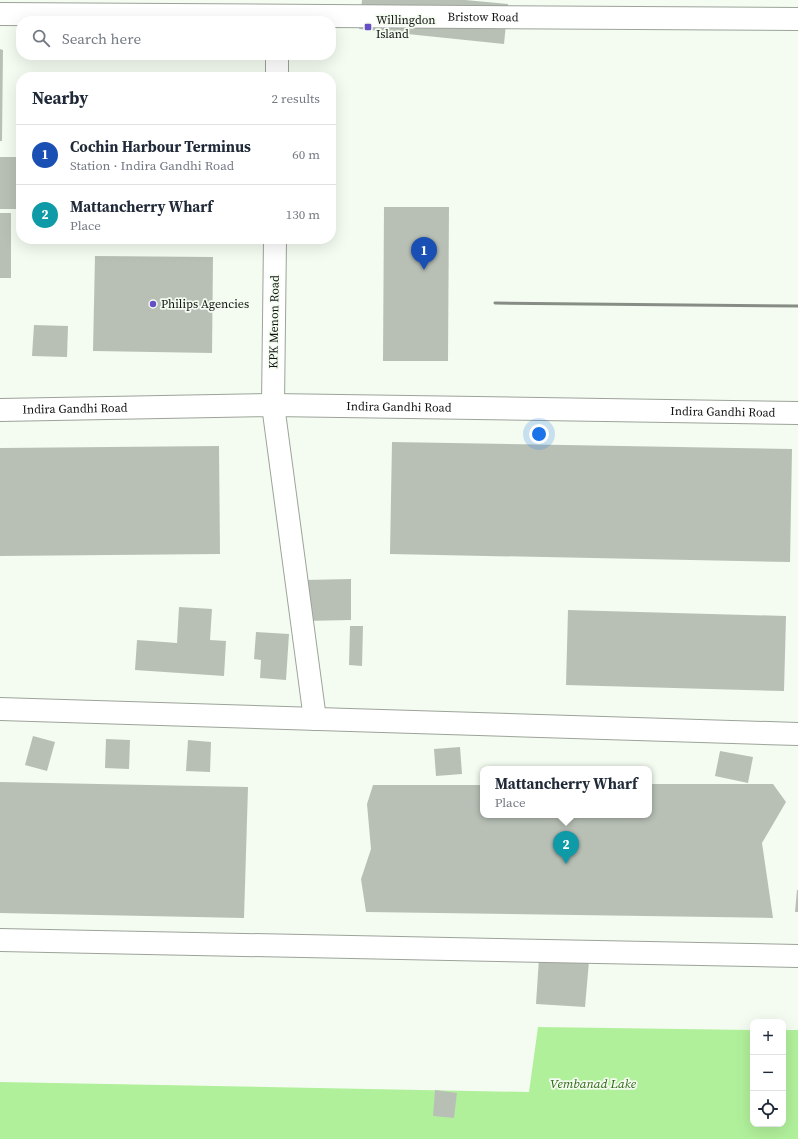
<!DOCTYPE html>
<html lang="en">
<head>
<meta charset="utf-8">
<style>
	:root { --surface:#fff; --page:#f6f6f7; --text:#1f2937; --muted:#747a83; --line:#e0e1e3; --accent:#674ec7 }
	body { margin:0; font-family:"Source Serif 4",serif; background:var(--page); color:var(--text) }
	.controls { position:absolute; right:12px; bottom:12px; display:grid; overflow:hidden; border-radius:8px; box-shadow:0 4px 16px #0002 }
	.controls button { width:36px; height:36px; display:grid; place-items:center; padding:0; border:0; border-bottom:1px solid var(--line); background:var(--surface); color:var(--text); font:20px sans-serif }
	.you { position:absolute; left:539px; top:434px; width:14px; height:14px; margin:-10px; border:3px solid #fff; border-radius:50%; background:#1a73e8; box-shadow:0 0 0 6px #1a73e833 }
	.badge { display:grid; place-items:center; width:26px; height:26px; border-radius:50%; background:var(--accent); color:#fff; font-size:13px; font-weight:700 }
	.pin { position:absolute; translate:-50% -33px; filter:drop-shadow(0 1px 2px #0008) }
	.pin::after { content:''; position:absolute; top:21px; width:14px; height:12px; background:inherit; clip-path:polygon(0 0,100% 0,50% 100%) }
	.popup { position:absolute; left:480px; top:766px; width:172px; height:52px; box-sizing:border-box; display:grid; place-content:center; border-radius:8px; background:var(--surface); filter:drop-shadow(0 1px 3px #0005); font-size:13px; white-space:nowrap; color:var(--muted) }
	.popup b { font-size:15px; color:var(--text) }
	.popup::after { content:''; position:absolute; left:50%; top:100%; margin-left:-8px; border:8px solid transparent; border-top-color:var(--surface) }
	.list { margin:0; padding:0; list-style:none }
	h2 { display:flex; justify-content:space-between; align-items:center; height:52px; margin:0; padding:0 16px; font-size:17px }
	h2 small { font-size:13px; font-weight:400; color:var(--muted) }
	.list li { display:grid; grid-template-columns:26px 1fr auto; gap:12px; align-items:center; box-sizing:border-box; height:60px; padding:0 16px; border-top:1px solid var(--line) }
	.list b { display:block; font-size:15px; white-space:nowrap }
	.list p { margin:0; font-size:13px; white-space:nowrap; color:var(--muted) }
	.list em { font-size:13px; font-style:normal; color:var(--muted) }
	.icon { flex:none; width:22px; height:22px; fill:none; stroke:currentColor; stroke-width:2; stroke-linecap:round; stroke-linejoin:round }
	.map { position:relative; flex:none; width:798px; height:1139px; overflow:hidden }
	.search { position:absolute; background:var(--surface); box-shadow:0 4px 16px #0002; left:16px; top:16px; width:320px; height:44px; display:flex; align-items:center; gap:10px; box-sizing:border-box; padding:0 14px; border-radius:16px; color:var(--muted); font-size:15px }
	.panel { position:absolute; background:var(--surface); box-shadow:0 4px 16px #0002; left:16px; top:72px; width:320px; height:172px; border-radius:16px }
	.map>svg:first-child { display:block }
	.water { fill:#b1f09b }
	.building { fill:#b8c0b6 }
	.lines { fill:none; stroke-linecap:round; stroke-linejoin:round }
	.minor-casing { stroke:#9ca399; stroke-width:24 }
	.highway-casing { stroke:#9ca399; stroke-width:24 }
	.minor { stroke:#fff; stroke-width:22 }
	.highway { stroke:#fff; stroke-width:22 }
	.rail { stroke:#878d85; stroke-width:3 }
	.poi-dot { fill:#674ec7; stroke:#f4fcf1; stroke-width:1.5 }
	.labels { text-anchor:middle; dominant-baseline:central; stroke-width:3.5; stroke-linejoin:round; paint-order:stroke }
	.street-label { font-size:12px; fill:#0f120e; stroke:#f4fcf1 }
	.poi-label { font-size:12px; fill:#0f120e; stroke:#f4fcf1; text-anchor:start }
	.water-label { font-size:13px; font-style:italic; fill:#2f6815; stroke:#f4fcf1 }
</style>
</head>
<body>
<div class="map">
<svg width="798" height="1139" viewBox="0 0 798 1139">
	<rect width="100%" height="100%" fill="#f4fcf1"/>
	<path class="water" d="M538,1027L753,1030V1124H783V1030H798V1139H0V1082L529,1092Z"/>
	<g class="building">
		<path d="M362,0H465L508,4L504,44L359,29Z"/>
		<path d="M0,49L3,50L2,141H0Z"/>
		<rect x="0" y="157" width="16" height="52"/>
		<path d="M384,207H449L448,361H383Z"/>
		<rect x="0" y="213" width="11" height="65"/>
		<path d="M95,256L213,257L212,353L93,351Z"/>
		<path d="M34,325L68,326L67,357L32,356Z"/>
		<path d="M392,442L792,449L790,562L390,554Z"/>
		<path d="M219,446L220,554L0,556V448Z"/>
		<path d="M351,579V620L304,621V580Z"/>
		<path d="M179,607L212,609L210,640L226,641L224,676L135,670L137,640L177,643Z"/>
		<path d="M568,610L786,616L784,691L566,685Z"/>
		<path d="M350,626H363L362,666L349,665Z"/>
		<path d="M256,632L289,634L286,680L260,678L261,660L254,659Z"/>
		<path d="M33,736L55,742L47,771L25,765Z"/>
		<path d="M106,739L130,740L129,769L105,768Z"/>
		<path d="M188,740L211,742L210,772L186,771Z"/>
		<path d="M460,747L462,774L436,776L434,749Z"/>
		<path d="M720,751L753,757L748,783L715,776Z"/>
		<path d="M0,782L248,787L244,918L0,913Z"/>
		<path d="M649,784H773L786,802L762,843L773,918L366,912L361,879L371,849L367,804L373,785H483V815H649Z"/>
		<path d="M797,890H798V912H795Z"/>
		<path d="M539,958L589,961L585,1007L536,1004Z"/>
		<path d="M435,1090L457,1093L454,1118L433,1116Z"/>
	</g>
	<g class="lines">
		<g class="minor-casing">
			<g id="minor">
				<path id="s1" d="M0,14L798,19"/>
				<path d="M277,77V55"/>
				<path d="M275,239L273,405L315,719"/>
				<path d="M0,709L798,734"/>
				<path d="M0,940L798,956"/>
			</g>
		</g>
		<g class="highway-casing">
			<g id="highway">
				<path id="s2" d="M0,410L273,405L798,413"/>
			</g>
		</g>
		<use href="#minor" class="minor"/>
		<use href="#highway" class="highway"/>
		<path class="rail" d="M495,303L798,306"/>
	</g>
	<g class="poi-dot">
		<rect x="364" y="23" width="8" height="8" rx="2"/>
		<circle cx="153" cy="304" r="4"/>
	</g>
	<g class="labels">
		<g class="street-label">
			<text stroke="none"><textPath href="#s1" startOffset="483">Bristow Road</textPath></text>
			<text transform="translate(274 322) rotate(-89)">KPK Menon Road</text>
			<text stroke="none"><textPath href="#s2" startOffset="399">Indira Gandhi Road</textPath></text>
			<text stroke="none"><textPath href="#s2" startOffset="75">Indira Gandhi Road</textPath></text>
			<text stroke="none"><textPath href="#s2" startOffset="723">Indira Gandhi Road</textPath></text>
		</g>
		<g class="poi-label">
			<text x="376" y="20">Willingdon<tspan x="376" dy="14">Island</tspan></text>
			<text x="161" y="304">Philips Agencies</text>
		</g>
		<g class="water-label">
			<text x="593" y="1083">Vembanad Lake</text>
		</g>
	</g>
</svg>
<div class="controls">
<button>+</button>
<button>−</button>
<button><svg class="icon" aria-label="locate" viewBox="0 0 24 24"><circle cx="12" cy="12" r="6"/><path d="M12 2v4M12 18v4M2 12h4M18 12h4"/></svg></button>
</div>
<div class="you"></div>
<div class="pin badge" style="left:424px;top:270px;background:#1a4fb4">1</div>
<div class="pin badge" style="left:566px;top:864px;background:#0f9aa8">2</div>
<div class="popup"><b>Mattancherry Wharf</b>Place</div>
<div class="search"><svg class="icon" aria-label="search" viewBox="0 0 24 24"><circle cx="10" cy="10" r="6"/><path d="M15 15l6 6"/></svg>Search here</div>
<section class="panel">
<h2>Nearby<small>2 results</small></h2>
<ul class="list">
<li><span class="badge" style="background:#1a4fb4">1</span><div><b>Cochin Harbour Terminus</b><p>Station · Indira Gandhi Road</p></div><em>60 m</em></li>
<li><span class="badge" style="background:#0f9aa8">2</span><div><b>Mattancherry Wharf</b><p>Place</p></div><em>130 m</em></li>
</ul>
</section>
</div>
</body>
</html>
